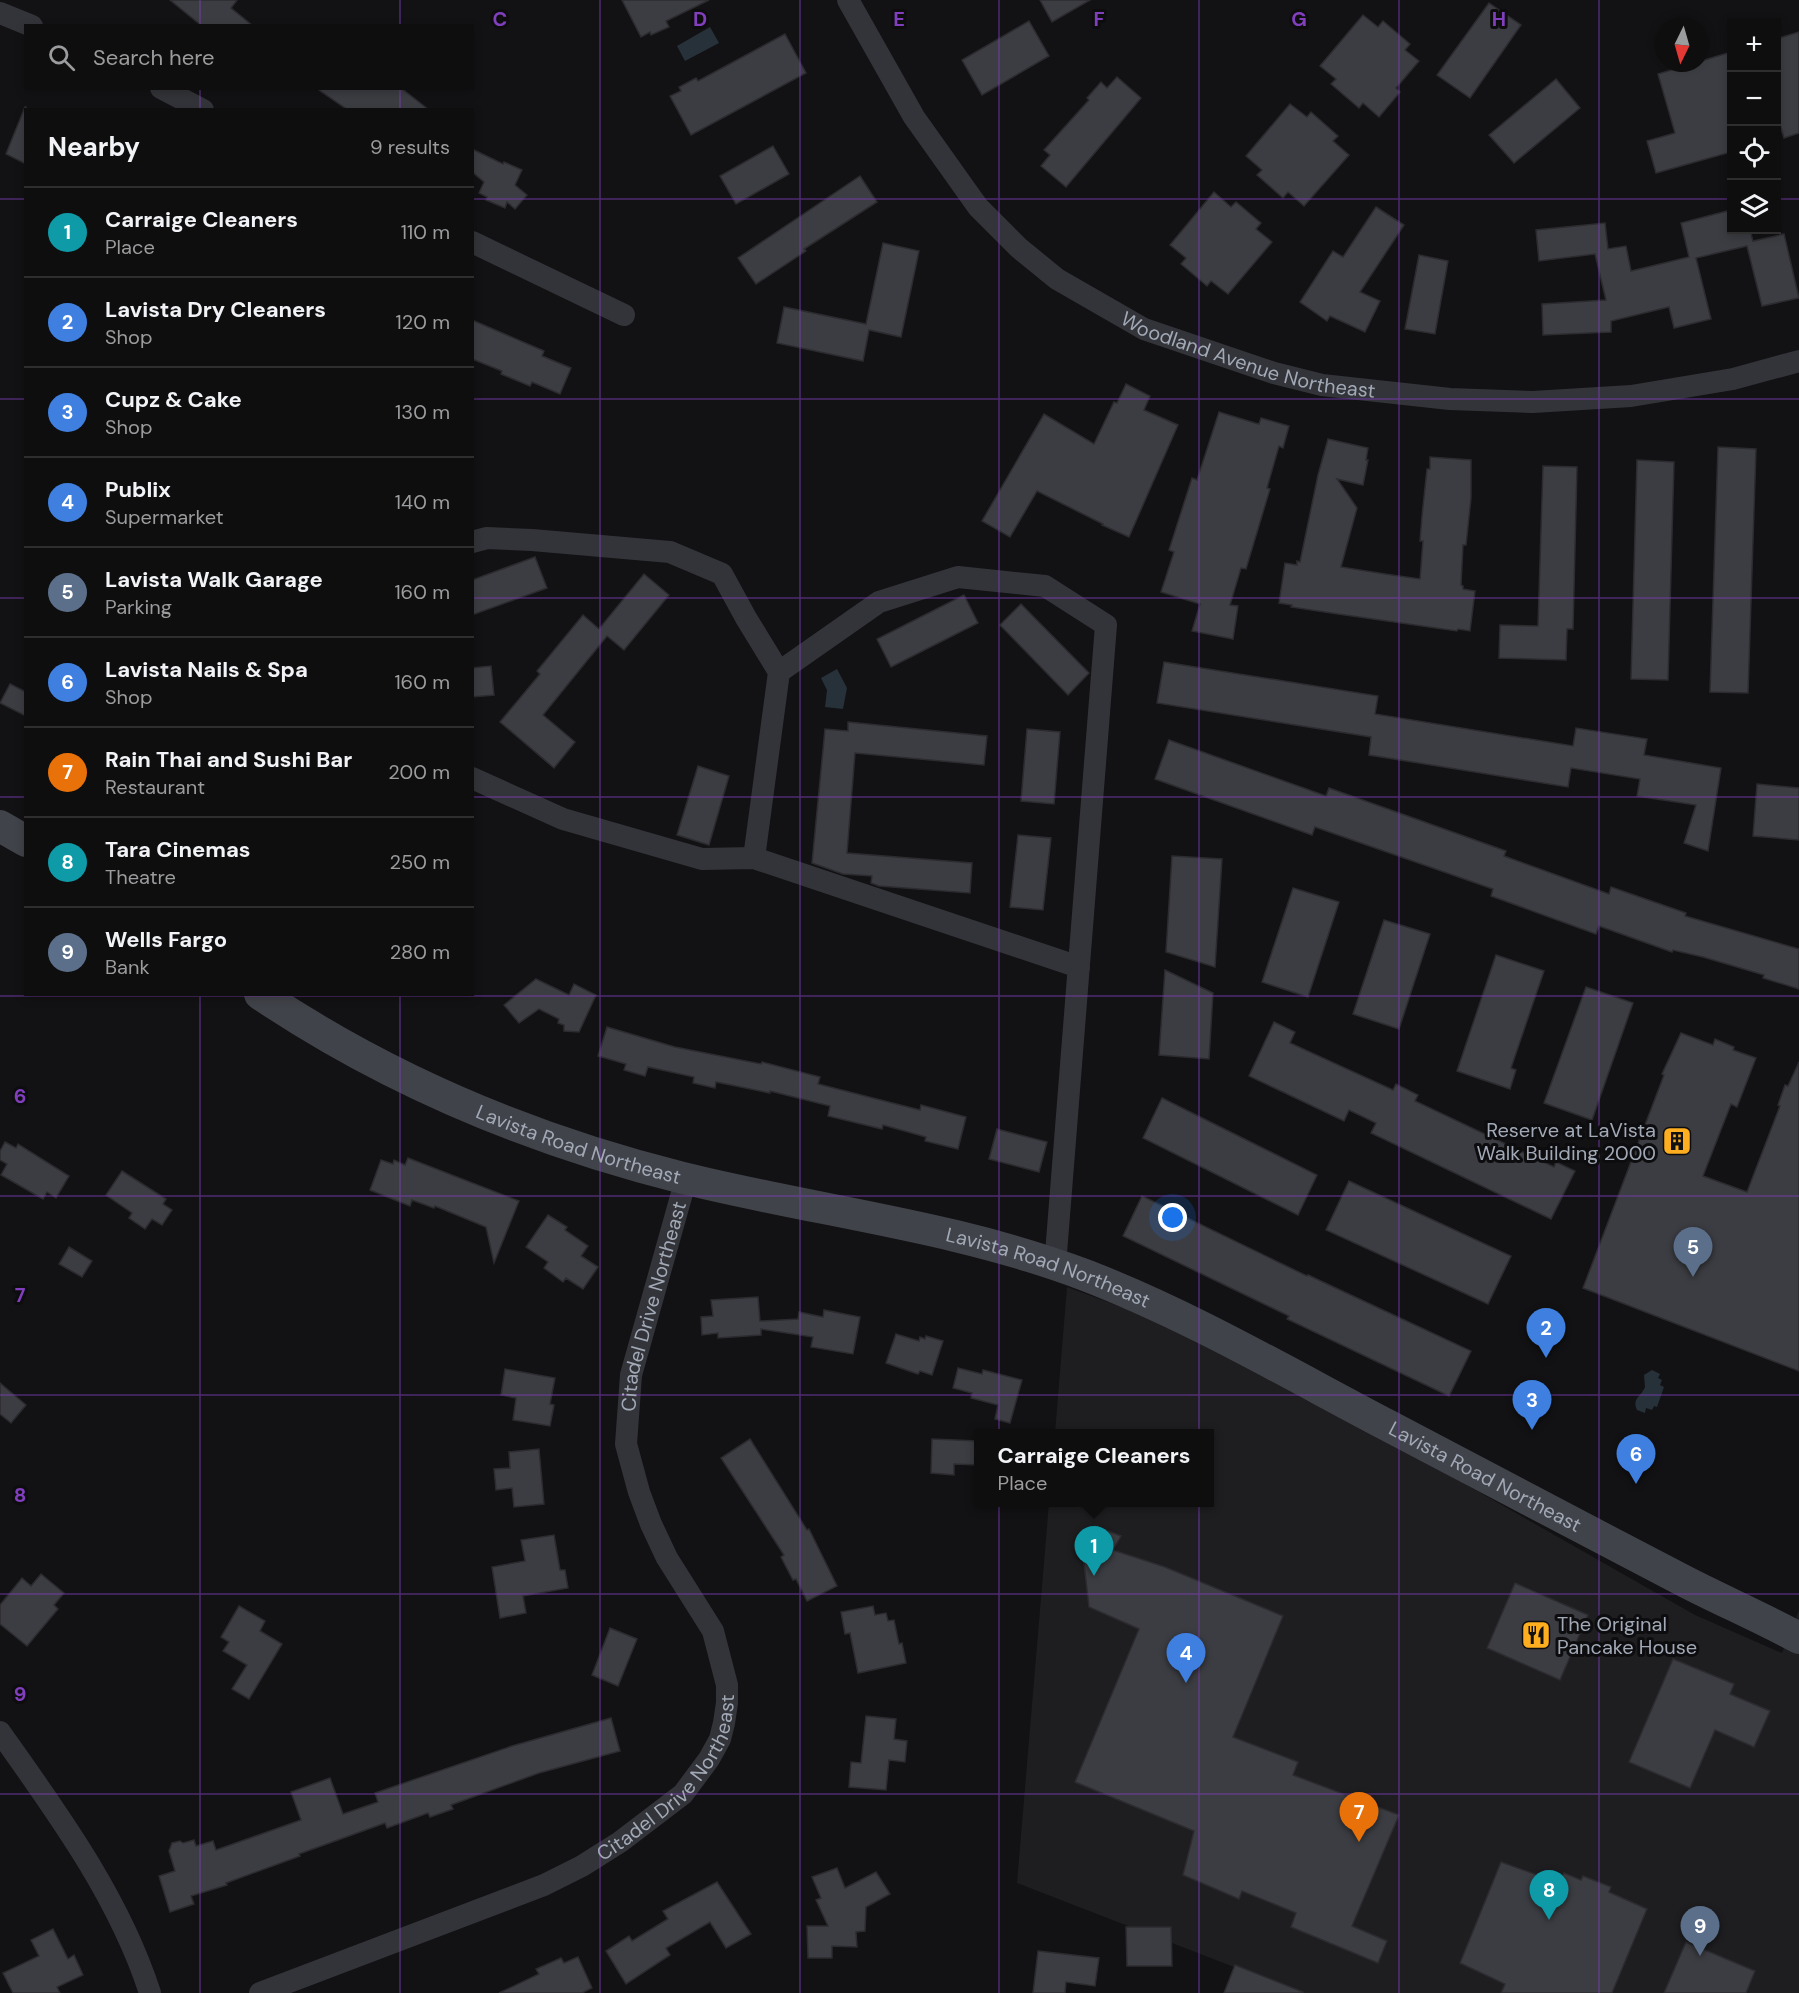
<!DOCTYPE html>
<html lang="en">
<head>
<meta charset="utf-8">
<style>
	:root { --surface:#0e0e0f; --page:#1c1c1d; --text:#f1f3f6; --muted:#9b9c9e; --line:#2e2e2f; --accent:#ffae1f }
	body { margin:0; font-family:"DM Sans",sans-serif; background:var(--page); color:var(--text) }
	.controls { position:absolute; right:18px; top:18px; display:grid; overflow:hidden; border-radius:0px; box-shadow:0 3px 9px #0003 }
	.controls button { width:54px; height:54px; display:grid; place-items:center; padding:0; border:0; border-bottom:2px solid var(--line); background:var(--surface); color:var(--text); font:30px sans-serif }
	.compass { position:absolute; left:1655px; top:18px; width:54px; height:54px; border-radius:50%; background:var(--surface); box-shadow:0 3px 9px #0003; rotate:185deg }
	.you { position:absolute; left:1173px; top:1218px; width:21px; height:21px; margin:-15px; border:4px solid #fff; border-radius:50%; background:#1a73e8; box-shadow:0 0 0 9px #1a73e833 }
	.badge { display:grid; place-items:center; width:39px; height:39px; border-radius:50%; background:var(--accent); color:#fff; font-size:20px; font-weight:700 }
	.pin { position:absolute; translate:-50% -50px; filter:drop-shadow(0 2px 3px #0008) }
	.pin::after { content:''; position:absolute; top:32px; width:21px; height:18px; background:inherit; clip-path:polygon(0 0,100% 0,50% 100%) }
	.popup { position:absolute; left:974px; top:1429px; width:240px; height:78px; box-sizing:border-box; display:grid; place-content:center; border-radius:0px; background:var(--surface); filter:drop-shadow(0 2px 4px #0005); font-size:20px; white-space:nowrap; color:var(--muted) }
	.popup b { font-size:22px; color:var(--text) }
	.popup::after { content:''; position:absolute; left:50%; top:100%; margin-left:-12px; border:12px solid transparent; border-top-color:var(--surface) }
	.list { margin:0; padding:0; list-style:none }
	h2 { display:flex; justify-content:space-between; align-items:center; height:78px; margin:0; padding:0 24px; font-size:26px }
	h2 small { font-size:20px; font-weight:400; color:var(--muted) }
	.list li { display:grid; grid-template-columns:39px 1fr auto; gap:18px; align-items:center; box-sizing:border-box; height:90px; padding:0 24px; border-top:2px solid var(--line) }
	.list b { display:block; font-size:22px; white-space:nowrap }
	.list p { margin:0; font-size:20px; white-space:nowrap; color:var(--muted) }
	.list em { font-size:20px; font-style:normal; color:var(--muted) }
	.icon { flex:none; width:33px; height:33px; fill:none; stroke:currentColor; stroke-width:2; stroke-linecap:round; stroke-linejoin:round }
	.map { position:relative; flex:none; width:1799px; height:1993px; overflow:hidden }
	.search { position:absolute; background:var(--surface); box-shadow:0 3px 9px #0003; left:24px; top:24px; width:450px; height:66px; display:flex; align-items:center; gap:15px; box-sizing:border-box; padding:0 21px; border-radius:0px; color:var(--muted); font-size:22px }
	.panel { position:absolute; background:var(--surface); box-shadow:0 3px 9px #0003; left:24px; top:108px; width:450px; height:888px; border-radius:0px }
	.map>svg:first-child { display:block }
	.built { fill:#1e1e21 }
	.water { fill:#273139 }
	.building { fill:#3c3d42; stroke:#2c2c30; stroke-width:1.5 }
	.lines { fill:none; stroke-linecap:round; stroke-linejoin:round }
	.minor { stroke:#333439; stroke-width:22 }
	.secondary { stroke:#41434a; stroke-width:32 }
	.grid { fill:none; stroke:#813fbe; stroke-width:1.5; stroke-opacity:0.55 }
	.labels { text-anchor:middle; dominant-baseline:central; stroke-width:6; stroke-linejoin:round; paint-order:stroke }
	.street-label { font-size:20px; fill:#a2a9b6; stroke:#0d0d0f }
	.poi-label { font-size:20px; fill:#a2a9b6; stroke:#0d0d0f; text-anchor:end }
	.grid-label { font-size:20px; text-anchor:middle; font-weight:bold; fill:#813fbe; stroke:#0d0d0f; stroke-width:6; stroke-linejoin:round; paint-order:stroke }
</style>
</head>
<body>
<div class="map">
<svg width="1799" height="1993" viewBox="0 0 1799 1993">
	<rect width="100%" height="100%" fill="#121214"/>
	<path class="built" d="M1067,1287L1212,1340L1695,1615L1782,1653L1799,1610V1993H1301L1017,1883L1049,1503L1210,1502V1434L1055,1433Z"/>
	<g class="water">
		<path d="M710,27L719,43L685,61L677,46Z"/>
		<path d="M837,669L847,688L843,709L825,707L827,690L821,678Z"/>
		<path d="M1652,1370L1660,1374L1658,1378L1662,1380L1660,1385L1664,1387L1657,1407L1654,1406L1652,1410L1646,1408L1645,1413L1637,1410C1632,1398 1641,1397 1645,1387L1644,1375Z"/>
	</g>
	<g class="building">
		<path d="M170,0H237L231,8L253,26H202Z"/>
		<path d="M622,0H709L666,21L669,27L651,35L650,32L641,37Z"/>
		<path d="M1040,0H1090L1052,22Z"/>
		<path d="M1489,3L1521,25L1470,98L1437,75Z"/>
		<path d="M1363,15L1378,27L1383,21L1410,44L1405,50L1419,61L1396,88L1400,92L1379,117L1363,103L1359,108L1331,84L1336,79L1320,66Z"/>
		<path d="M1029,21L1049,56L982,95L962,60Z"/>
		<path d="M1799,32V133L1784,138L1776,112V39Z"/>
		<path d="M785,34L806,73L691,135L670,96L681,91L679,87L696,78L698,81Z"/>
		<path d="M1731,52V152L1656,173L1647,141L1675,133L1658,74Z"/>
		<path d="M1117,77L1141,98L1066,187L1041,166L1050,155L1044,150L1089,100L1087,98L1101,82L1107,88Z"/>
		<path d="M1556,79L1580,108L1514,163L1489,135Z"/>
		<path d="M316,88H401L429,110H348Z"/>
		<path d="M1290,104L1307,117L1311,112L1338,136L1333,141L1349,155L1304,206L1288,192L1283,198L1257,175L1262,170L1246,156Z"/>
		<path d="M25,107H26V164L6,154Z"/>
		<path d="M773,146L789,174L736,204L720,176Z"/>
		<path d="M472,149L503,164L504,162L522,170L515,185L527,195L515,209L507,202L505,208L486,200L487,197L479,193L484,182L472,172Z"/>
		<path d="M860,176L877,202L804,249L806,251L756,284L738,258Z"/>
		<path d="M1214,192L1231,207L1236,202L1261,223L1256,229L1272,242L1228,294L1211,281L1207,286L1181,264L1186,258L1170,245Z"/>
		<path d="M1376,207L1404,225L1360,292L1380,301L1365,332L1330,316L1327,321L1300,302L1333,251L1343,257Z"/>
		<path d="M1731,210V230H1750L1753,241L1784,234L1799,298L1762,306L1747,246L1696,258L1711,319L1674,328L1669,307L1611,321V332L1543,335L1542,304L1606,300L1595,254L1539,261L1536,230L1605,223L1608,249L1626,246L1631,271L1689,257L1681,223Z"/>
		<path d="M883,243L919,251L901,337L869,330L863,361L777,343L784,307L866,324Z"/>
		<path d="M1419,255L1448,261L1435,334L1405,329Z"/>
		<path d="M472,320L544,351L542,356L571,368L560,394L532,382L530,386L501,374L502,371L472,359Z"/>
		<path d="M1126,384L1150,396L1144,410L1178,425L1129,537L1102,525L1103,524L1037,491L1010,537L982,521L1044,414L1094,444L1114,402L1117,403Z"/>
		<path d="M1219,412L1255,423L1259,424L1261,418L1289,426L1283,448L1279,446L1267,488L1270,489L1246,569L1241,568L1230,605L1238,606L1233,639L1192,631L1200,604L1161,592L1174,552L1169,550L1192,478L1197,480Z"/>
		<path d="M1328,439L1368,448L1366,460H1368L1363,485L1337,479L1357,508L1341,567L1385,574L1420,579L1423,541H1420L1422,516L1427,469H1430V457L1471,460V498L1466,545H1463L1461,585L1463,586V589L1475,591L1470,631L1458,629L1457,631L1338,614L1291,607L1292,605L1279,603L1285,563L1297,565V561L1300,562L1318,475Z"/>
		<path d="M1718,447L1756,449L1748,693L1710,692Z"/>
		<path d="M1637,460L1674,462L1668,680L1631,679Z"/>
		<path d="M1543,466L1577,467L1573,629H1567L1566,660L1499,658L1500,625L1538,626Z"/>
		<path d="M535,557L547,588L472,615V580Z"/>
		<path d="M644,574L669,595L624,650L607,636L543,715L575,742L554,768L500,722L540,674L537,671L583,615L599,629Z"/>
		<path d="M964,595L978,623L891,667L877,639Z"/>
		<path d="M1021,604L1089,673L1068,695L1000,625Z"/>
		<path d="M1164,662L1378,696L1375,714L1573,746L1576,728L1647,739L1644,755L1721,768L1708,851L1684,843L1696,805L1637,796L1640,779L1571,768L1568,787L1369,755L1371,737L1157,703Z"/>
		<path d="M491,666L494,695L472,697V668Z"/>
		<path d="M10,684L26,692V716L0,703Z"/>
		<path d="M848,722L987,736L984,765L855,753L847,853L972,863L970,893L879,886L871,883L872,876L843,874L812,863L825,729L848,731Z"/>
		<path d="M1027,729L1060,732L1054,804L1021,801Z"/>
		<path d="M1169,740L1326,796L1329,788L1506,851L1504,856L1609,894L1611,887L1686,913L1685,916L1799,949V989L1763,978L1764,975L1703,957L1673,950L1672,952L1599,926L1596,934L1491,896L1493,889L1315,827L1312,835L1155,779Z"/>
		<path d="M698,766L729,776L709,845L677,835Z"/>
		<path d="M1757,784L1799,788V840L1753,836Z"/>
		<path d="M1018,835L1051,838L1043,910L1010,907Z"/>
		<path d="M1172,856L1222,859L1215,967L1166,952Z"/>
		<path d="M1293,888L1339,902L1308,997L1262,982Z"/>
		<path d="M1384,920L1430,934L1399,1029L1353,1014Z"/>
		<path d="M1496,955L1544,971L1511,1068L1516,1070L1510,1089L1457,1071Z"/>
		<path d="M1165,970L1213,993L1209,1059L1159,1055Z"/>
		<path d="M536,979L569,995L574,984L596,995L579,1032L564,1031V1025L558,1023L559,1019L539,1009L519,1023L504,1005Z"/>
		<path d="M1586,987L1633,1003L1592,1120L1544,1103Z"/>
		<path d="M1274,1022L1295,1032L1290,1043L1393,1090L1396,1084L1418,1095L1415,1101L1554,1167L1556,1162L1575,1171L1551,1219L1371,1133L1376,1123L1349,1110L1344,1121L1249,1076Z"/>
		<path d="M607,1027L675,1047L761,1064L762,1062L820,1077L818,1084L920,1110L921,1105L966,1117L958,1149L925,1141L926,1137L883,1125L882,1129L828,1116L830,1106L770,1091V1093L716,1082L715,1088L693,1083L694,1077L648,1067L645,1076L624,1070L626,1064L598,1056Z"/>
		<path d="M1681,1033L1713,1045L1715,1039L1734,1047L1733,1050L1756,1058L1737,1107L1731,1104L1703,1176L1747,1192L1780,1106L1778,1105L1785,1085L1788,1086L1799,1062V1371L1583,1288L1664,1075L1662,1074Z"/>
		<path d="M1162,1098L1317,1175L1298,1215L1143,1138Z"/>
		<path d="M997,1129L1047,1142L1039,1172L989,1159Z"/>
		<path d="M5,1142L16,1148L18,1144L69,1176L56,1198L47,1192L43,1199L1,1175L7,1164L0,1160V1151Z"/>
		<path d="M408,1158L519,1201L494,1263L486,1227L435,1206L434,1208L412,1200L410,1206L370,1190L381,1160L393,1164L394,1160L405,1165Z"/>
		<path d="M122,1171L166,1199L163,1204L172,1210L162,1225L152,1219L145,1229L129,1218L132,1213L106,1195Z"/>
		<path d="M1349,1181L1511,1256L1488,1304L1326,1230Z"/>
		<path d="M1142,1196L1307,1276L1308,1275L1471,1351L1449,1396L1287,1319L1289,1316L1123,1236Z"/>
		<path d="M548,1215L567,1227L565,1230L588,1246L581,1256L598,1267L583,1289L566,1278L563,1282L544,1268L548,1262L526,1247Z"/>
		<path d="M69,1247L92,1261L82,1277L59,1264Z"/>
		<path d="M758,1297L760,1321L798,1319L799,1312L823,1317L824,1310L860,1317L853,1354L811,1347L813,1337L761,1329V1335L718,1338V1333L702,1335L701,1317L713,1316L711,1300Z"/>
		<path d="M896,1334L919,1341L920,1337L925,1339L926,1336L943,1341L932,1375L920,1371L918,1374L886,1363Z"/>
		<path d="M958,1368L982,1374L983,1370L1022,1380L1010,1423L995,1419L998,1405L971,1398L972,1393L953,1388Z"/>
		<path d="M505,1369L555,1378L550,1404L554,1405L550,1426L513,1420L516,1398L501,1395Z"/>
		<path d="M0,1383L26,1405L11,1423L0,1414Z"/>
		<path d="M750,1439L807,1530L809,1529L837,1586L807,1601L796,1579L793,1580L781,1557L784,1555L721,1458Z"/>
		<path d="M932,1439L978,1441V1465L954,1464V1475L931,1473Z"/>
		<path d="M539,1449L544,1504L514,1507L512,1488L496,1490L494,1469L510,1468L509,1452Z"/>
		<path d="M1095,1526L1121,1536L1113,1550L1165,1567L1283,1616L1233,1737L1298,1762L1293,1775L1399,1815L1352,1926L1387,1941L1378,1963L1291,1927L1296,1913L1242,1891L1239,1899L1183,1875L1194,1831L1075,1782L1139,1629L1089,1607L1083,1555Z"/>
		<path d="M554,1535L560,1570H565L568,1588L523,1596L526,1613L500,1618L492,1567L525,1561L521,1540Z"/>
		<path d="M41,1574L64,1593L54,1605L58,1609L27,1646L0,1624V1605L22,1578L31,1586Z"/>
		<path d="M1515,1583L1588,1615L1560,1680L1487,1648Z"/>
		<path d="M239,1606L265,1621L260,1631L282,1644L249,1699L232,1689L247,1665L223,1651L229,1642L221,1637Z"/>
		<path d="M873,1606L875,1615L886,1613L888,1621L894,1620L899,1644L902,1643L906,1663L858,1673L850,1633L845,1634L841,1612Z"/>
		<path d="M610,1628L637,1639L618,1686L592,1675Z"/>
		<path d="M1673,1659L1734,1684L1730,1694L1770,1711L1754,1747L1715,1730L1690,1788L1629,1762Z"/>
		<path d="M866,1716L896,1719L894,1739L907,1741L905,1762L889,1760L886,1790L849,1787L851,1762L861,1763Z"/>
		<path d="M611,1718L620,1751L539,1773L451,1805L453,1809L430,1817L428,1813L387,1828L385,1823L299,1854L300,1856L226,1883L227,1885L191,1896L194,1904L170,1912L159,1876L175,1871L169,1851L172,1843L180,1841L183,1843L194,1840L196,1846L213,1841L216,1850L301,1820L291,1792L330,1778L343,1814L378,1802L375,1793L512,1746Z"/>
		<path d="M1501,1862L1557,1882L1564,1873L1581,1880L1583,1876L1611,1887L1609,1892L1647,1909L1612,1993H1501L1505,1984L1460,1963Z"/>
		<path d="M837,1868L845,1888L876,1872L890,1894L866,1907L865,1931L856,1932L857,1947L832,1946V1958H808L807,1926H828L816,1900L821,1898L812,1877Z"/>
		<path d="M717,1882L751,1934L726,1948L710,1922L666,1948L670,1955L626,1984L606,1951L629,1936L632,1941L668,1919L663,1911Z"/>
		<path d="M1126,1927H1171L1172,1966H1127Z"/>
		<path d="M53,1929L68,1959L74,1955L83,1975L57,1987L60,1993H13L3,1973L39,1956L31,1940Z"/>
		<path d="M1686,1942L1755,1971L1746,1993H1664Z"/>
		<path d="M1038,1951L1099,1958L1095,1986L1066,1982L1065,1993H1033Z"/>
		<path d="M578,1957L592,1988L582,1993H499L539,1974L536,1969L561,1958L564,1963Z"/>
		<path d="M1235,1965L1303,1992V1993H1224Z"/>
	</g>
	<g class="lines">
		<g class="minor">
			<path id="s1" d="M848,0L914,117L978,207L1019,248L1057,279L1144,329L1274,373L1322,385L1450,399L1533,402L1631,396L1733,379L1799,361"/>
			<path d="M0,13L32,26"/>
			<path d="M161,88L203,110"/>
			<path d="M472,242L624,315"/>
			<path d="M472,542L487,538L532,540L670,552L722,574L746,618L779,672L754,858"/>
			<path d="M779,672L879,602L958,577L1045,586L1106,625L1055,1266"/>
			<path d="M472,778L563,819L702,859L754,858L1079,967"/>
			<path d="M0,1732C58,1814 119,1897 150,1993"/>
			<path id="s2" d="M260,1993L544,1885L582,1866L620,1842L683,1794L709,1759L720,1739L724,1723L727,1703V1685L713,1631L667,1558L651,1524L639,1492L626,1444L631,1375L686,1179"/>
		</g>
		<g class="secondary">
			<path d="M0,826L26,841"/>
			<path id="s3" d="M260,994C391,1082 531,1140 683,1178C816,1211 956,1226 1085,1275C1189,1315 1288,1373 1387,1425C1486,1477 1586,1530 1686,1582C1723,1601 1762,1618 1799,1638"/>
		</g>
	</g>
	<path class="grid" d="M200,0V26M400,0V26M600,0V1993M800,0V1993M999,0V1993M1199,0V1993M1399,0V1993M1599,0V1993M200,88V110M400,88V110M0,199H26M472,199H1732M1776,199H1799M0,399H26M472,399H1799M0,598H26M472,598H1799M0,797H26M472,797H1799M200,994V1993M400,994V1993M0,996H1799M0,1196H1799M0,1395H1799M0,1594H1799M0,1794H1799"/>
	<defs>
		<g id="building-square" transform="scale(1.5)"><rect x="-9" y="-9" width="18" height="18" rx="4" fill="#ffae1f" stroke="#0d0d0f"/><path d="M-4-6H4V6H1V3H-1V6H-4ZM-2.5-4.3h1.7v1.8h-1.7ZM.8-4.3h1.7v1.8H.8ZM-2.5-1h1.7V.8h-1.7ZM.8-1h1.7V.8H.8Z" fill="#111"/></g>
		<g id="restaurant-square" transform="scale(1.5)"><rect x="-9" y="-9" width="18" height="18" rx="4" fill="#ffae1f" stroke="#0d0d0f"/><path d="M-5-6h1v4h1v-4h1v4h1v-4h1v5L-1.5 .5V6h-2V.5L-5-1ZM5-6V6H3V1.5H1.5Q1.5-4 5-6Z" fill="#111"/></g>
	</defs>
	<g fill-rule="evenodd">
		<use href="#building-square" x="1677" y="1141"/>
		<use href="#restaurant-square" x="1536" y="1635"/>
	</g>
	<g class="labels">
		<g class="street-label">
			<text stroke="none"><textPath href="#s1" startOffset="560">Woodland Avenue Northeast</textPath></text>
			<text stroke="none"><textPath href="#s3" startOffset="354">Lavista Road Northeast</textPath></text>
			<text stroke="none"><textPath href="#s3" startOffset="840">Lavista Road Northeast</textPath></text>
			<text stroke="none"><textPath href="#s2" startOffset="996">Citadel Drive Northeast</textPath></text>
			<text stroke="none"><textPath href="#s3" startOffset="1326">Lavista Road Northeast</textPath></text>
			<text stroke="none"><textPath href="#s2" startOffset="474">Citadel Drive Northeast</textPath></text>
		</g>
		<g class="poi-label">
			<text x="1656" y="1130">Reserve at LaVista<tspan x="1656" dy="23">Walk Building 2000</tspan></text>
			<text x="1557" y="1624" text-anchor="start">The Original<tspan x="1557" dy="23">Pancake House</tspan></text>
		</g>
	</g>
	<g class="grid-label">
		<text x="500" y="26">C</text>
		<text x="700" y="26">D</text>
		<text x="899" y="26">E</text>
		<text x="1099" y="26">F</text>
		<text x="1299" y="26">G</text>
		<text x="1499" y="26">H</text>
		<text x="20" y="1103">6</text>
		<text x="20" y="1302">7</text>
		<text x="20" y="1502">8</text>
		<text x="20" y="1701">9</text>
	</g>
</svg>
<div class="controls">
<button>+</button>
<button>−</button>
<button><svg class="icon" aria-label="locate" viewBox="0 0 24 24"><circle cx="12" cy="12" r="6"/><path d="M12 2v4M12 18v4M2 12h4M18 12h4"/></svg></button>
<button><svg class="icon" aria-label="layers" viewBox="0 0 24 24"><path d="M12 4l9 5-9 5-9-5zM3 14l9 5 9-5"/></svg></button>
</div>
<svg class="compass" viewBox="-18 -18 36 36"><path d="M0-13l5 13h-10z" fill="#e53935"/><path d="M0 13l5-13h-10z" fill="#9b9c9e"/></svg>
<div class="you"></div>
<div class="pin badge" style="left:1094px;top:1576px;background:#0f9aa8">1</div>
<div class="popup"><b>Carraige Cleaners</b>Place</div>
<div class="pin badge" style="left:1546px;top:1358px;background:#3f7fe0">2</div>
<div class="pin badge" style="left:1532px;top:1430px;background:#3f7fe0">3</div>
<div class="pin badge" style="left:1186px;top:1683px;background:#3f7fe0">4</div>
<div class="pin badge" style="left:1693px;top:1277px;background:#5c6f8a">5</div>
<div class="pin badge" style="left:1636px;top:1484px;background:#3f7fe0">6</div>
<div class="pin badge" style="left:1359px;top:1842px;background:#e8710a">7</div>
<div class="pin badge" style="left:1549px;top:1920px;background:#0f9aa8">8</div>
<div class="pin badge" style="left:1700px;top:1956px;background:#5c6f8a">9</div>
<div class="search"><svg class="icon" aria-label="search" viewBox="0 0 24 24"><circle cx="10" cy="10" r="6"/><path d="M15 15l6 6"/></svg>Search here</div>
<section class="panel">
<h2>Nearby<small>9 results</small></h2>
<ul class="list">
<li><span class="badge" style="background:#0f9aa8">1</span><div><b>Carraige Cleaners</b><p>Place</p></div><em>110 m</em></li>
<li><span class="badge" style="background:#3f7fe0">2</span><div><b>Lavista Dry Cleaners</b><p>Shop</p></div><em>120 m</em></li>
<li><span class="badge" style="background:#3f7fe0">3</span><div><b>Cupz &amp; Cake</b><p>Shop</p></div><em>130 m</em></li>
<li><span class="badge" style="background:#3f7fe0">4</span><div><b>Publix</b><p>Supermarket</p></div><em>140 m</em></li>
<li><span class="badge" style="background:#5c6f8a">5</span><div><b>Lavista Walk Garage</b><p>Parking</p></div><em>160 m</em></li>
<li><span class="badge" style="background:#3f7fe0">6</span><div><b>Lavista Nails &amp; Spa</b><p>Shop</p></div><em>160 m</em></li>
<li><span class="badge" style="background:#e8710a">7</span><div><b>Rain Thai and Sushi Bar</b><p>Restaurant</p></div><em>200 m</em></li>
<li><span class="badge" style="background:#0f9aa8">8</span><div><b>Tara Cinemas</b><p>Theatre</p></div><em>250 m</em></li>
<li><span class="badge" style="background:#5c6f8a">9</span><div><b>Wells Fargo</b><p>Bank</p></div><em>280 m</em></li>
</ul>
</section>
</div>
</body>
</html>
